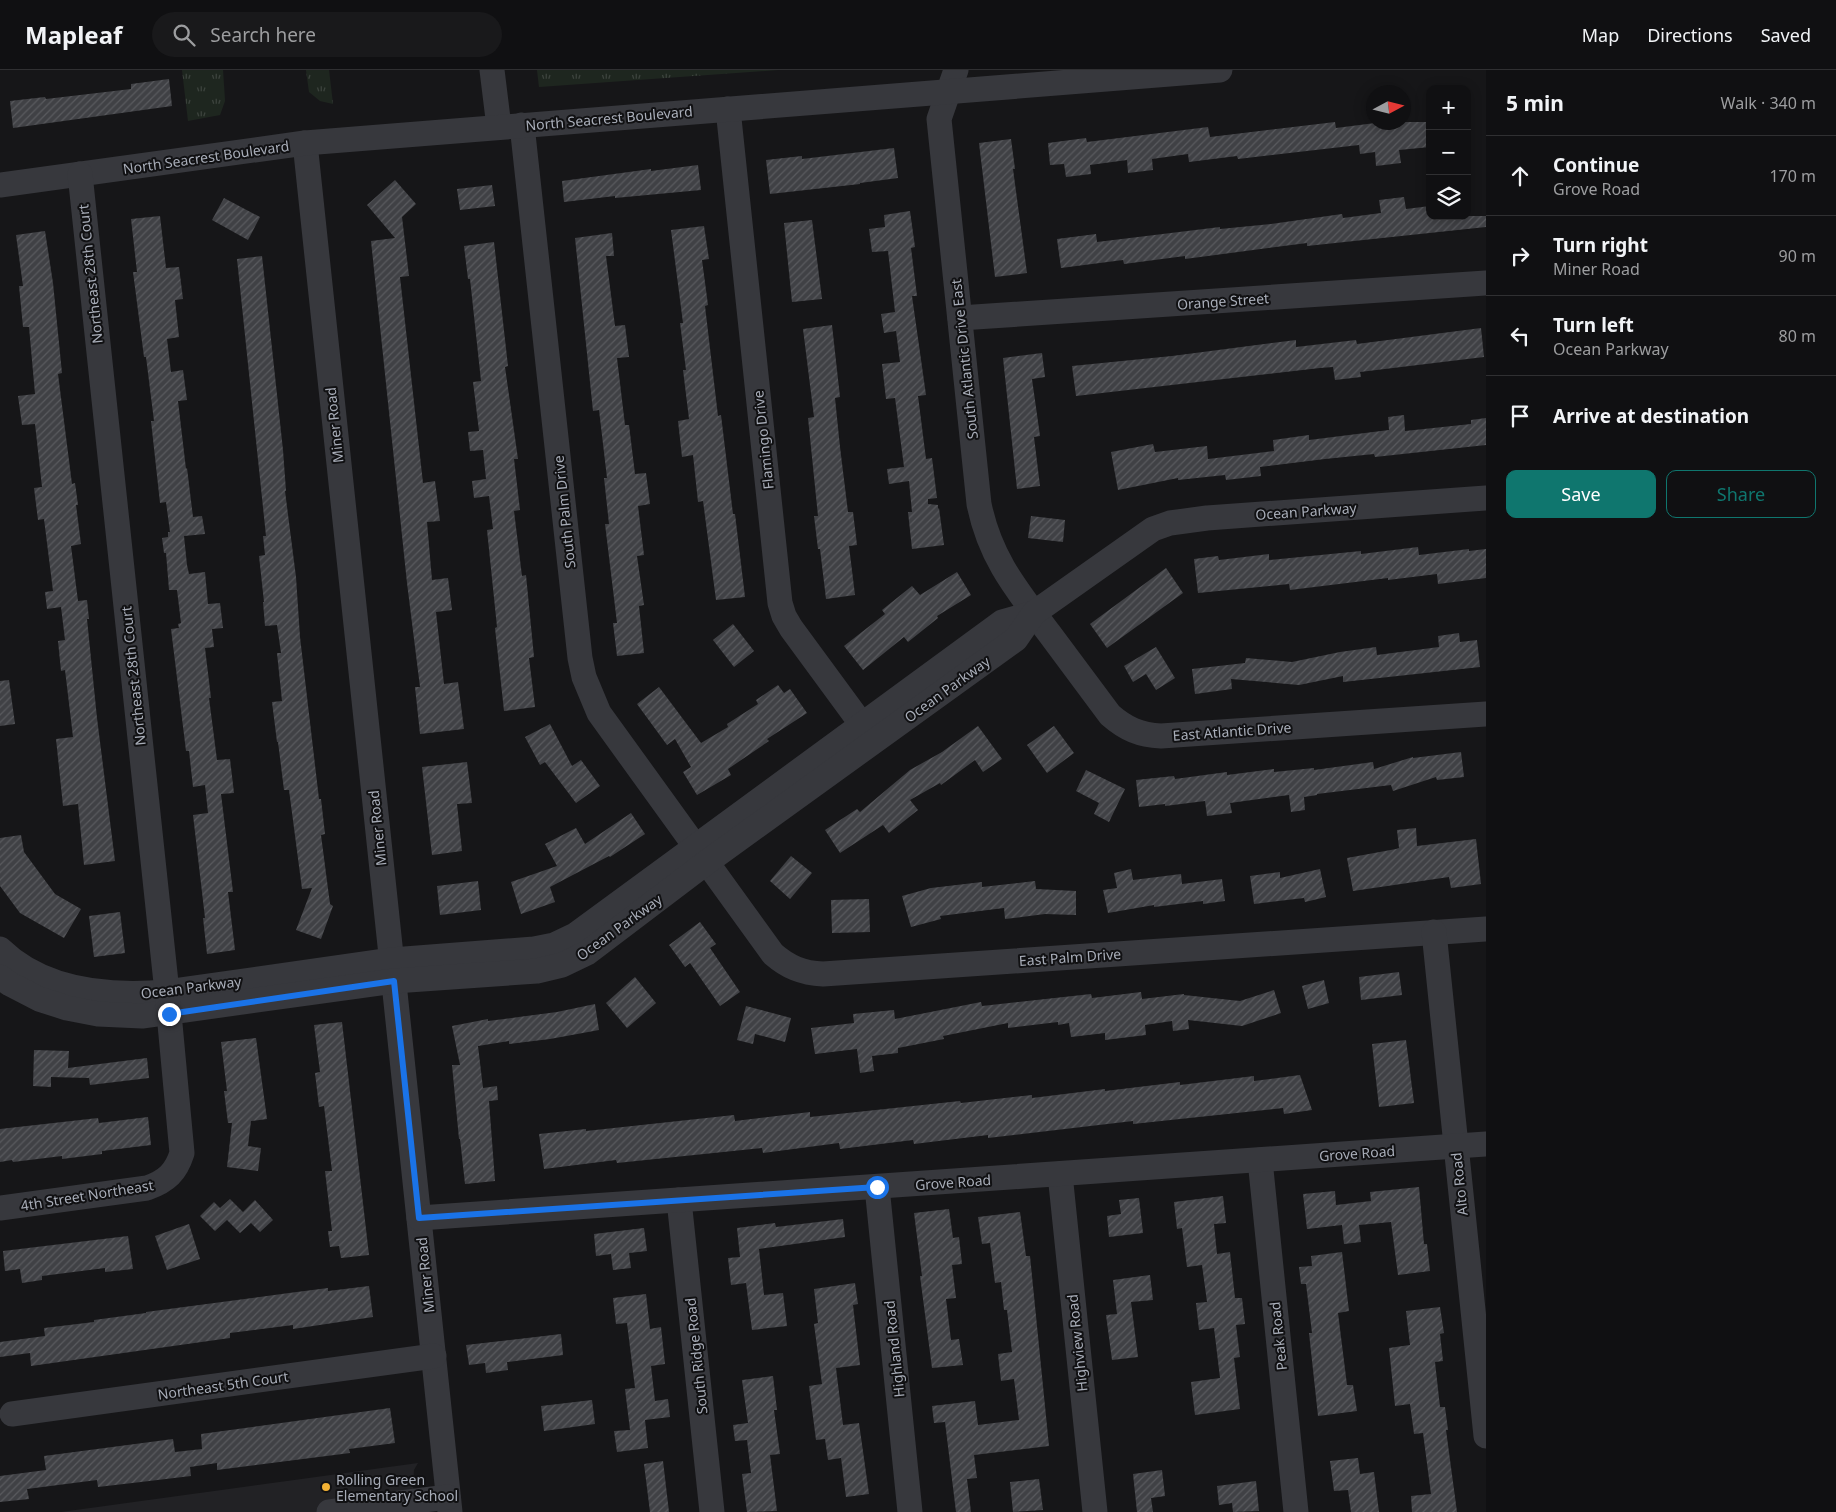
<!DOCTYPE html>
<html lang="en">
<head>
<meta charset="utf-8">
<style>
	:root { --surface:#101012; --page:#19191b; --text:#f1f3f6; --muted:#9c9d9f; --line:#303032; --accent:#0f766e }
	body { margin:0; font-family:"Noto Sans",sans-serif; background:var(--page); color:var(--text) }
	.controls { position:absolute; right:15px; top:15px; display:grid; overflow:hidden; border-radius:10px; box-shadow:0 2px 12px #0003 }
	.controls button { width:45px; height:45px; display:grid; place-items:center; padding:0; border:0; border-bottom:1px solid var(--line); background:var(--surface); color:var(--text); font:25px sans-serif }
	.compass { position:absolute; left:1366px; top:15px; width:45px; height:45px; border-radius:50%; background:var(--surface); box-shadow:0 2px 12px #0003; rotate:83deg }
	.stop { position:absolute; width:15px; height:15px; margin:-11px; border:4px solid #1a73e8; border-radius:50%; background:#fff }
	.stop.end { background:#1a73e8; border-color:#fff; box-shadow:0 1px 5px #0008 }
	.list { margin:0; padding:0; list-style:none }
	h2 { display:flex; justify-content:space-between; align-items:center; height:65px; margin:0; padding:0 20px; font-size:21px }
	h2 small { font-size:16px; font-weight:400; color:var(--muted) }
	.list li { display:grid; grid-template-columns:32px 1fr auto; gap:15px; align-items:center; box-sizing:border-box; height:80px; padding:0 20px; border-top:1px solid var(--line) }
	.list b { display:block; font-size:19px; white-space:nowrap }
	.list p { margin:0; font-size:16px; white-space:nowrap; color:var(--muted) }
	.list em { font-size:16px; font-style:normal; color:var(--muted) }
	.actions { display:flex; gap:10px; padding:15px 20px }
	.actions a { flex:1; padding:11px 0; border:1px solid var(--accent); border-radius:10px; text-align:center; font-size:18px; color:var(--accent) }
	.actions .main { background:var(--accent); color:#fff }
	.icon { flex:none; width:28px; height:28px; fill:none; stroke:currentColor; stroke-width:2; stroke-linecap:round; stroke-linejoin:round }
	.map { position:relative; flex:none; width:1486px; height:1442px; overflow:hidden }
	header { display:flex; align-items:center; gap:30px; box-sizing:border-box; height:70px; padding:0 25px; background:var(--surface); border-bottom:1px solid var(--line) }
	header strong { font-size:24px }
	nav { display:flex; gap:28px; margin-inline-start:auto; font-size:18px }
	.search { width:350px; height:45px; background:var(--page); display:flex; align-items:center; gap:12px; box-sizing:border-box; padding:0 18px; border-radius:28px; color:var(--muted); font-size:19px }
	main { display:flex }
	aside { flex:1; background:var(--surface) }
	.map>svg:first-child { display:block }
	.built { fill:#222225 }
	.grass { fill:url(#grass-tufts) }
	.building { fill:url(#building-hatch) }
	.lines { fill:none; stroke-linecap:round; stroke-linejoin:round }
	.minor { stroke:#37383d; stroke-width:25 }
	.route { stroke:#1a73e8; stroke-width:6 }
	.poi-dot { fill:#f2b134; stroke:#111113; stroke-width:2 }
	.labels { text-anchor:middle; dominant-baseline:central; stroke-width:4; stroke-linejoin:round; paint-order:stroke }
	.street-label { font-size:14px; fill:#a8adb8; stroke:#111113 }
	.poi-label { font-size:14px; fill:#a8adb8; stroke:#111113; text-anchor:start }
</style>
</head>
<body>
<header>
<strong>Mapleaf</strong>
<div class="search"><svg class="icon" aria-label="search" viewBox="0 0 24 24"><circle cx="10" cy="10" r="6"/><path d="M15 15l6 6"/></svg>Search here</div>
<nav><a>Map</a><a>Directions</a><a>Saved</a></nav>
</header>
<main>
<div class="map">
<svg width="1486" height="1442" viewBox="0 0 1486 1442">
	<defs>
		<pattern id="grass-tufts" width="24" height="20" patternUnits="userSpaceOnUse" patternTransform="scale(1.25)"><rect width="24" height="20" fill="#1e261f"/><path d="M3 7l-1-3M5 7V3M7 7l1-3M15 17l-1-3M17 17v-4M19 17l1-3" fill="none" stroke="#3c433d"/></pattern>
		<pattern id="building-hatch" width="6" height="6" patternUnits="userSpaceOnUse" patternTransform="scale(1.25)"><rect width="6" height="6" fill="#404145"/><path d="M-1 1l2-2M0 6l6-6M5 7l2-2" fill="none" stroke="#595a5e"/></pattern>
	</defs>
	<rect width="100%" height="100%" fill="#161618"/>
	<path class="built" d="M418,1393L414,1400L413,1416L417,1442H61Z"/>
	<g class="grass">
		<path d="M182,0H223L225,31L220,45L188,51Z"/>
		<path d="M306,0H329L333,34L320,31L309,22Z"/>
		<path d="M537,0H778L539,17Z"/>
	</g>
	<g class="building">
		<path d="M169,9L172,36L13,58L10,31L45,27L46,29L131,19V14Z"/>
		<path d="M1335,52L1336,58L1383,52H1430V77L1399,80L1401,93L1376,96L1375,82L1360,84L1359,75L1238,89L1237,86L1189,92L1188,84L1152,89L1153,100L1128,103L1127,90L1090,95L1091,104L1066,107L1064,94L1050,95L1048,73L1086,68L1087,72L1208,57L1210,67Z"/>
		<path d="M1011,69L1015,99H1013L1027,203L995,207L979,73Z"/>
		<path d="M894,78L898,108L860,113V114L770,124L766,90L802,86V89Z"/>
		<path d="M698,95L701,120L615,128V126L564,132L562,111L651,99V101Z"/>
		<path d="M395,110L416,134L402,147L409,206L400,207L423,413L435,411L440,451L427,452L432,510L448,508L452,540L436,542L444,614L458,612L464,659L420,664L415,617H420L407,513L371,171L395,168L367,135Z"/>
		<path d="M492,115L495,136L460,140L457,119Z"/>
		<path d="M1404,127L1406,139L1430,136V146H1486V157L1307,176V173L1185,189V186L1124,194L1123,190L1061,198L1057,169L1096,164L1097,172L1220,157V159L1271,154L1342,144L1343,148L1381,143L1379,130Z"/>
		<path d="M224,128L260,147L248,170L212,150Z"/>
		<path d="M910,141L915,177L911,178L917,226H912L926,325L918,326L926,389L932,388L937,428L928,429V434L938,435V439L939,438L944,475L912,479L908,442H912L909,411L889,414L887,399L904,397L895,328L886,329L882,294L900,292L896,261L884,263L881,244L895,242L888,181L872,182L869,159L885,157L884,145Z"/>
		<path d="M160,146L166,198L179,197L183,229L175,230L179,267L167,269L171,302L183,300L187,330L178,331L186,399L187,398L193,447L202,446L205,464L184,466L187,495L189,504L205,502L208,534L220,533L223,558L212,559L214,577L205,578L211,628H209L217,690L230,689L234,723L221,724L233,822H228L235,880L207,884L203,848H205L193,745L208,743L205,715L193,717L189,681H186L171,559L179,558L178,554L181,553L177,520H169L166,483H164L162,468L168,467V462H170L166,432L160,433L151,351H154L146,287H144L133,202H137L131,149Z"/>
		<path d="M812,150L822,229L792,232L784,153Z"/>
		<path d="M704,156L709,189L702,190L708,235L705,236L718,346L721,345L733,444H735L745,527L716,530L703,431L698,432L693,385L682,387L678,351L689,349L683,300H686L680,253H683L671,160Z"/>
		<path d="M45,161L53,213L62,303L58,304L72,414L75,413L78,435H76L81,474L71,476L78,531L87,530L89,549H87L97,648L115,791L84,795L78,734L63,736L56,669L73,667L65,600L61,601L58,571L65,570L61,537L47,539L45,522L53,521L44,449L38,450L34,418L42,417L35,354L22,355L18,326L35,324L29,257H23L19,216H23L16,165Z"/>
		<path d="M612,163L614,186H606L615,256L625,255L629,287L617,288L625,355H629L635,404L646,403L650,434L638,436L644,485L637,486L644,535L639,536L644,583L617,586L613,553H617L605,454H609L604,408H607L599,340L593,341L575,168Z"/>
		<path d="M494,172L508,296L505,297L518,389H514L520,440L514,441L522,506L526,505L534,587L529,588L535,637L504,641L495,558L497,557L487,460L493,459L489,426L474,428L472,411L486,409L483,380L470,381L468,362L479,361L473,312L481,311L470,209H468L464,176Z"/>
		<path d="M262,186L283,380L286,421H285L296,507L300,567L319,729H321L325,764L321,765L330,834L333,836L321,869L296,860L312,818L302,819L289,720H284L278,672H277L272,632L282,631L277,583H281L277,555L265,556L263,532H264L259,486L265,485L263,466H266L237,189Z"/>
		<path d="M832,255L840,327L835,328L840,377L848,442H853L857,475L849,476L855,525L826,529L820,479H818L814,446H818L808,348L814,347L803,259Z"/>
		<path d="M1481,258L1484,287L1360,302L1361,307L1335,310L1333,297L1320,298L1076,326L1072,296L1172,286L1296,270V277L1356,270L1357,274Z"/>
		<path d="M1042,283L1045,307L1032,309L1040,366L1034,367L1040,416L1017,419L1003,288Z"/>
		<path d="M1404,345L1405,361L1471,354V350L1486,348V375L1375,387L1374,384L1325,389L1260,397L1261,406L1226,410L1225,405L1178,410V408L1118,420L1111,382L1153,374L1155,382L1207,376L1208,389L1274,381L1273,370L1309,365V370L1389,360L1388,347Z"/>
		<path d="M1031,446L1065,450L1063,472L1028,468Z"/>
		<path d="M1418,477L1419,485L1469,479V481L1486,479V508L1438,514L1437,504L1388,510V508L1290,520L1289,514L1198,523L1194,489L1218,486L1219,490L1269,484V490L1361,481V484Z"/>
		<path d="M1166,498L1183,523L1107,578L1090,554Z"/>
		<path d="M957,502L971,525L937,546L938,548L908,572L904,567L863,600L844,576L885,544L882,540L912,516L920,525Z"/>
		<path d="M733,554L754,581L734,597L713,570Z"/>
		<path d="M1459,563L1460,572L1477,570L1480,597L1343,612V606L1299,615L1231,609L1232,619L1195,624L1192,599L1245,593L1246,588L1292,592L1340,582L1376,577L1377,585L1439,577L1438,566Z"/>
		<path d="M1156,577L1175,608L1156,620L1146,604L1133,612L1124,596Z"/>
		<path d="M9,610L15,654L0,656V611Z"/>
		<path d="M778,615L784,623L790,619L807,643L767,669L769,671L728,699L731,705L697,725L683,702L691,697L675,669L667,675L637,634L659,617L701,673L728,657L727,654L758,634L756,630Z"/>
		<path d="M550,654L572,696L581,690L600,716L576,733L545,692L540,695L525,667Z"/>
		<path d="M978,656L1002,689L983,702L975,690L941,715L940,713L910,730L918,740L889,763L883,755L840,783L825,760L857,739L860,742L910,700L942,682Z"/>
		<path d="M1054,656L1074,683L1047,703L1027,675Z"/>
		<path d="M1461,682L1464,707L1437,710L1436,707L1393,721L1391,715L1317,724V725L1304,727L1305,740L1291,742L1289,725L1230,733L1232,743L1207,746L1205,731L1165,736V734L1139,737L1136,710L1174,706L1175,709L1227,702V705L1274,699V702L1314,698V700L1373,692L1374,699L1413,687V688Z"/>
		<path d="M467,692L472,733L457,734L462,781L432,785L422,697Z"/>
		<path d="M1086,700L1125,719L1109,752L1094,744L1099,733L1076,721Z"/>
		<path d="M631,743L645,764L610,787L609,786L550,817L555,832L521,844L511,812L557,796L545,774L576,758L585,774Z"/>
		<path d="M1416,758L1417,776L1476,769L1481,814L1451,818L1449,807L1353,821L1347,788L1396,779L1399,778L1397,760Z"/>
		<path d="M21,765L24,782L55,824L81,839L64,868L20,843L0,816V768Z"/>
		<path d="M791,786L812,803L790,829L770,811Z"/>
		<path d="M1131,799L1133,810L1181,804L1182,814L1222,809L1225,831L1203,834V831L1154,837V835L1108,843L1103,820L1117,818L1114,803Z"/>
		<path d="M1320,799L1326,827L1305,832L1304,828L1254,834L1250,806L1280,802V808Z"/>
		<path d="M478,811L481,840L440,845L437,816Z"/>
		<path d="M1035,811L1036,819L1076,821V845L1045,844L1005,849L1004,838L940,846L941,849L911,857L902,826L931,818L982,812V817Z"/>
		<path d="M869,829L870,862L832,863L831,830Z"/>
		<path d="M120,842L125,883L94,887L89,846Z"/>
		<path d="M700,852L716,874L710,878L740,922L720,936L690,893L685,897L669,875Z"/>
		<path d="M1399,902L1402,925L1361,930L1359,907Z"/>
		<path d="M635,907L656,933L627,958L606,933Z"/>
		<path d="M1324,910L1329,933L1308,939L1302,916Z"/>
		<path d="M1274,920L1281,943L1242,956L1188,950L1189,959L1173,961L1172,951L1145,955L1146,965L1105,970V963L1071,967L1069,953L1058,955V952L1008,958V953L943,966L944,969L898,978V983L872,986L874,1001L860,1003L857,979L815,984L811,958L854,953L853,944L894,940L895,949L981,932L982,936L1091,924L1092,928L1141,922L1142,929L1184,924V925L1240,931Z"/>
		<path d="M595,934L599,960L550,969L509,974V971L478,976L483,1018L497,1016L498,1030L489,1031L495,1111L465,1114L460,1069H459L452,995H460L452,956L488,949V951L557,942Z"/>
		<path d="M746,936L791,948L785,972L755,964L753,974L737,970Z"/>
		<path d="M342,952L369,1185L341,1188L339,1176L330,1177L328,1161H332L325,1101H332L324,1036L319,1037L315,1003L320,1002L314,955Z"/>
		<path d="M256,968L267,1049L251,1051L248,1076L261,1078L258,1101L227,1097L232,1053H228L224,1021H227L221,972Z"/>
		<path d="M1406,970L1414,1033L1379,1037L1372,974Z"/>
		<path d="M34,980L69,981L68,998L147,988L149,1008L90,1015L89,1008L51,1007V1017L33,1016Z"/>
		<path d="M1300,1005L1312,1040L1284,1044L1283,1038L1133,1054V1051L988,1068V1065L914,1074L913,1070L840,1079L839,1073L763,1083L762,1078L617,1093L616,1090L544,1099L539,1064L586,1059V1061L734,1045L735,1051L810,1042V1047L960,1031L961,1033L1032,1025V1028L1105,1019V1021L1180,1012V1015L1254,1006V1011Z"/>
		<path d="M148,1047L151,1075L102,1081V1084L62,1089V1086L13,1092L12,1090L0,1092V1059L98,1048L99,1053Z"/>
		<path d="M1419,1117L1424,1174H1427L1430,1201L1398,1205L1391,1152L1359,1155L1361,1172L1344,1174L1342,1155L1307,1159L1303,1124L1335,1121L1336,1135L1371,1131L1370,1122Z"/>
		<path d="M1223,1126L1226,1153L1214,1154L1217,1184L1230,1182L1235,1228H1242L1245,1254L1236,1255L1240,1287L1234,1288L1240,1339L1195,1345L1191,1312L1220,1308L1214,1258L1199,1260L1196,1233L1207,1232L1202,1195L1187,1197L1182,1158L1177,1159L1174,1132Z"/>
		<path d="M1139,1128L1143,1163L1109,1167L1107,1146L1121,1144L1119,1130Z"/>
		<path d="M230,1129L243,1142L255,1130L273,1150L260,1162L251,1153L240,1163L227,1150L215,1161L200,1146L214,1132L220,1138Z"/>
		<path d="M949,1139L953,1168L959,1167L962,1194L952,1195L956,1228L946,1229L951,1270L959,1269L963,1295L932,1298L920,1206H922L914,1143Z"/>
		<path d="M1020,1142L1026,1186H1030L1049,1376L974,1385L977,1408L967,1409L971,1442H956L945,1352L934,1353L932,1336L975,1331L978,1355L1019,1350L1014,1309L1001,1311L998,1284L1012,1282L1007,1240H1004L1001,1212L995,1213L990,1173L982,1174L978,1147Z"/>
		<path d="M843,1149L845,1167L759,1179L764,1225L783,1223L787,1256L752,1260L746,1213L731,1215L728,1188L740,1187L737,1158L775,1153L776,1157Z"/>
		<path d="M189,1154L200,1189L167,1200L155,1166Z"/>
		<path d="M644,1158L647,1181L629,1183L631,1198L613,1200L611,1184L596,1186L594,1164Z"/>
		<path d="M128,1166L133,1199L105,1202V1198L42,1206V1210L22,1213L20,1199L5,1201L3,1181Z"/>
		<path d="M1342,1182L1349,1241L1338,1243L1347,1315H1353L1357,1341L1318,1346L1309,1263H1312L1306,1214H1301L1299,1197L1312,1196L1311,1186Z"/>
		<path d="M1150,1205L1153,1230L1131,1232L1138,1287L1112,1290L1106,1245L1117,1244L1113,1210Z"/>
		<path d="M855,1213L858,1234L853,1235L860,1295L836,1298L843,1355L859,1353L869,1424L846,1427L841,1388L828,1390L825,1369L816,1370L809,1316L822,1314L814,1254L818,1253L814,1219Z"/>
		<path d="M369,1216L373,1247L293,1259V1255L230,1263V1268L31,1296L30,1283L0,1287V1272L45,1266L44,1258L94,1252V1250L146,1243V1242L289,1223L328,1218V1221Z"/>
		<path d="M646,1224L650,1259L661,1257L665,1294L651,1296L655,1331L668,1329L670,1347L645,1350L648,1378L617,1382L614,1361L630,1360L625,1319L635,1318L627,1253L616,1254L613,1228Z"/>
		<path d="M1440,1237L1444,1263L1440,1264L1443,1291L1435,1292L1440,1337H1445L1448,1360H1446L1457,1442H1412L1411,1426L1431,1424L1423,1363L1414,1364L1410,1334L1395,1336L1389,1278L1410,1275L1406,1241Z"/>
		<path d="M561,1264L563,1285L507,1292L508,1300L486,1303L485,1293L469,1295L466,1275Z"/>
		<path d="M773,1306L777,1340H774L780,1384L770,1385L777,1441L747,1442L742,1404L751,1403L747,1370L735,1371L733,1355L748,1353L742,1310Z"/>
		<path d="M592,1330L595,1354L544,1361L541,1336Z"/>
		<path d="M390,1338L395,1373L349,1379L350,1383L217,1400V1393L190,1397L191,1406L141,1412L98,1417L97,1410L27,1419L29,1429L0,1432V1406L46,1400L44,1386L173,1369L175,1382L202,1379L201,1364Z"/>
		<path d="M1358,1388L1360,1404L1374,1402L1379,1442H1351L1348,1420L1334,1421L1330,1391Z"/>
		<path d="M663,1391L669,1442H650L644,1394Z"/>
		<path d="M1162,1400L1165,1426L1151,1428L1153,1442H1137L1133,1404Z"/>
		<path d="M1039,1409L1043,1440L1013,1442L1010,1412Z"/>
		<path d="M1256,1411L1259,1441L1233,1442L1232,1433L1219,1435L1217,1416Z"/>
	</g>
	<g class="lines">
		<g class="minor">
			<path d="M492,0L499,57"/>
			<path d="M956,0L939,49L979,434C990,488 1016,519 1049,563C1069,590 1090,618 1110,645C1126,659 1140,665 1161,666L1486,644"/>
			<path d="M728,39L780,533L784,546L791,558L871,667"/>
			<path d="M522,55L580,588L584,607L599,643L773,884C788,897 802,903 823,904L1486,859"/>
			<path d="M305,73L450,1442"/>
			<path d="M0,115L305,73L1220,0"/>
			<path d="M960,248L1486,213"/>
			<path d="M1434,862L1486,1366"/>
			<path d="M0,879C44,922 109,927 167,922L392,890L534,879L554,875L575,865L1002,552L1034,543"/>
			<path d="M0,907L10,914L39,929L67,938L98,944L142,946L394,911L537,901L562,895L587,883L707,792L1016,569L1034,543L1153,459L1170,453L1207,448L1486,428"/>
			<path d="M1260,1090L1296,1442"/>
			<path d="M1060,1104L1095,1442"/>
			<path d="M877,1117L910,1442"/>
			<path d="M679,1130L712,1442"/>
			<path d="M0,1138L147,1118C167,1111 176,1102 182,1083L167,922L80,104"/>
			<path d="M419,1148L1486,1074"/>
			<path d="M12,1344L434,1286"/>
			<path d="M329,1442L448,1427"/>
		</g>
	</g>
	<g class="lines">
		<path class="route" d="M169,944L394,911L419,1148L877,1117"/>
	</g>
	<circle class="poi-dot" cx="326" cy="1417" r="5"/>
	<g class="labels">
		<g class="street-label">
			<text transform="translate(609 48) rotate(-5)">North Seacrest Boulevard</text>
			<text transform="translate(206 87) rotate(-8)">North Seacrest Boulevard</text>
			<text transform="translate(90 204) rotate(-96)">Northeast 28th Court</text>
			<text transform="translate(1223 231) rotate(-4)">Orange Street</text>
			<text transform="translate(964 289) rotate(-96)">South Atlantic Drive East</text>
			<text transform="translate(334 355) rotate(-96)">Miner Road</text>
			<text transform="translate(763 370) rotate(-96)">Flamingo Drive</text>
			<text transform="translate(1306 441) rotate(-4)">Ocean Parkway</text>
			<text transform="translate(564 442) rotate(-96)">South Palm Drive</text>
			<text transform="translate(133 606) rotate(-96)">Northeast 28th Court</text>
			<text transform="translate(947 619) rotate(-36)">Ocean Parkway</text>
			<text transform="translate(1232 661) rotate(-4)">East Atlantic Drive</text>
			<text transform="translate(377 758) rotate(-96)">Miner Road</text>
			<text transform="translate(619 857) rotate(-36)">Ocean Parkway</text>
			<text transform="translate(1070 887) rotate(-4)">East Palm Drive</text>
			<text transform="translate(191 917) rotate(-7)">Ocean Parkway</text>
			<text transform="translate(1357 1083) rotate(-4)">Grove Road</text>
			<text transform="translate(953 1112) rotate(-4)">Grove Road</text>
			<text transform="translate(1459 1114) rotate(-96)">Alto Road</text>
			<text transform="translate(87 1125) rotate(-9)">4th Street Northeast</text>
			<text transform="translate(425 1205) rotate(-96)">Miner Road</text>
			<text transform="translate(1278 1266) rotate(-96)">Peak Road</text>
			<text transform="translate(1077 1273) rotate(-96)">Highview Road</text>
			<text transform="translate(894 1279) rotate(-96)">Highland Road</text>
			<text transform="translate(696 1286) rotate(-96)">South Ridge Road</text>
			<text transform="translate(223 1315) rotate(-8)">Northeast 5th Court</text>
		</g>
		<g class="poi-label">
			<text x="336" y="1409">Rolling Green<tspan x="336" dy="16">Elementary School</tspan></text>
		</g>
	</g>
</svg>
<div class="controls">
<button>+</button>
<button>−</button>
<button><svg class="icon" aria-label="layers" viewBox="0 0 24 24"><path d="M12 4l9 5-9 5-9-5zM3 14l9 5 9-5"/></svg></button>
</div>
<svg class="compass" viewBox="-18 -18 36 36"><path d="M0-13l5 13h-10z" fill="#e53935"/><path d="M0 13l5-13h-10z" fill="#9c9d9f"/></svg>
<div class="stop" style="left:877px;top:1117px"></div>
<div class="stop end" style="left:169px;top:944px"></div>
</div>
<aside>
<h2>5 min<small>Walk · 340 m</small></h2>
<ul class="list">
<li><svg class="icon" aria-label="ahead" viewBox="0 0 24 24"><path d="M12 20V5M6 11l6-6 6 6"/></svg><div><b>Continue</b><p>Grove Road</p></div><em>170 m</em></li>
<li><svg class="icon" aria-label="right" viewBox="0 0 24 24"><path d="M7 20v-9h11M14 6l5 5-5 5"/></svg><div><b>Turn right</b><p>Miner Road</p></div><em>90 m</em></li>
<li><svg class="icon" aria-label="left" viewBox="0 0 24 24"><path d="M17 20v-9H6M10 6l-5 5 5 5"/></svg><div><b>Turn left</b><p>Ocean Parkway</p></div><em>80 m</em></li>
<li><svg class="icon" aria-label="arrive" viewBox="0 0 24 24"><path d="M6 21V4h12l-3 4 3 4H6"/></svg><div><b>Arrive at destination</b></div></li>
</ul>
<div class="actions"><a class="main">Save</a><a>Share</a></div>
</aside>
</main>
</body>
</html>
